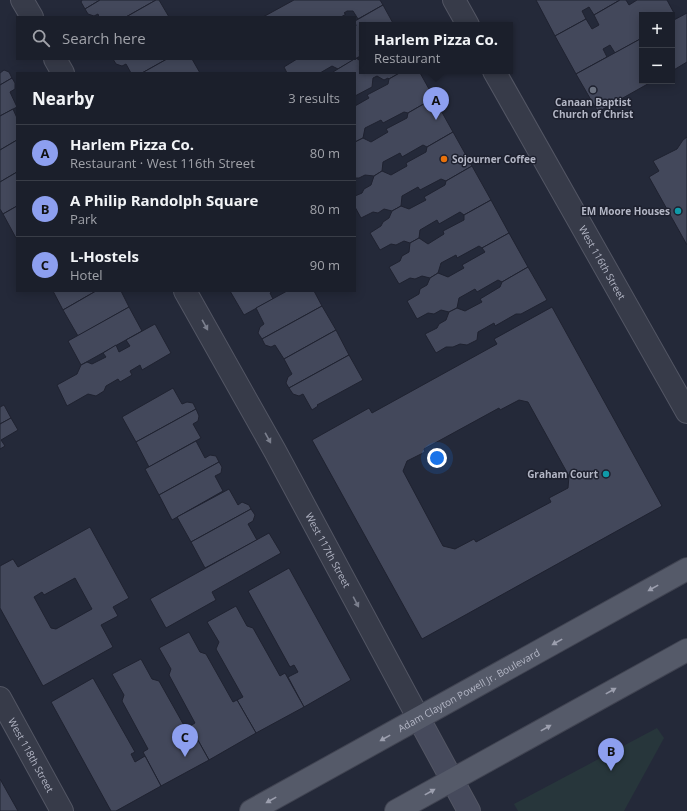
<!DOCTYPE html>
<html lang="en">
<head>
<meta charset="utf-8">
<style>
	:root { --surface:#1b1f2b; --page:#242733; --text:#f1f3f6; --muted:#a0a2a9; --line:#393d47; --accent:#8d9fef }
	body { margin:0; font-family:"Open Sans",sans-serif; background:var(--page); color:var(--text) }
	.controls { position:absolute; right:12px; top:12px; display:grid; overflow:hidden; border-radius:0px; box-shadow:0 2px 10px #0003 }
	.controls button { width:36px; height:36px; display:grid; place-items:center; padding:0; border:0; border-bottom:1px solid var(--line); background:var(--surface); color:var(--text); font:20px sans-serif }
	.you { position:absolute; left:437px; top:458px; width:14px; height:14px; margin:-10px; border:3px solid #fff; border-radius:50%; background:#1a73e8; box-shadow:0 0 0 6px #1a73e833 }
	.badge { display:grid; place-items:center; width:26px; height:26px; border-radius:50%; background:var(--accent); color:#111; font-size:13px; font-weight:700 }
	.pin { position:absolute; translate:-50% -33px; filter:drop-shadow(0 1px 2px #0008) }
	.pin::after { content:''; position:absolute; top:21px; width:14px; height:12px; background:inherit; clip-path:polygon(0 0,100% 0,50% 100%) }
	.popup { position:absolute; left:359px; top:22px; width:154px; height:52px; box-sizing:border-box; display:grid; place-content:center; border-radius:0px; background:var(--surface); filter:drop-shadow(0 1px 3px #0005); font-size:13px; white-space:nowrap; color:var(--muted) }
	.popup b { font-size:15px; color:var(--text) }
	.popup::after { content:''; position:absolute; left:50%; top:100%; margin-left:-8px; border:8px solid transparent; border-top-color:var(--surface) }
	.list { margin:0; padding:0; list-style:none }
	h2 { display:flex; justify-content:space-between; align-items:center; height:52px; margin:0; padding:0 16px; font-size:17px }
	h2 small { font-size:13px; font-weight:400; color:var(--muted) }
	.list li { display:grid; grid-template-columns:26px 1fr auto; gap:12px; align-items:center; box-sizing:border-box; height:56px; padding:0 16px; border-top:1px solid var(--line) }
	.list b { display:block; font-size:15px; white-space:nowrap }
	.list p { margin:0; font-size:13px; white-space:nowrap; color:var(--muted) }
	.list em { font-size:13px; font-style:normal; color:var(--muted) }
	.icon { flex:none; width:22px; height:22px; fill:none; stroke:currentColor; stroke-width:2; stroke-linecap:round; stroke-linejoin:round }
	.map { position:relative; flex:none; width:687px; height:811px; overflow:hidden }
	.search { position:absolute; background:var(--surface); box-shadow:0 2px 10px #0003; left:16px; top:16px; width:340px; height:44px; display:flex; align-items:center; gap:10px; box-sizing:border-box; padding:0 14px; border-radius:0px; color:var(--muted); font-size:15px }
	.panel { position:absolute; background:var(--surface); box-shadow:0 2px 10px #0003; left:16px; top:72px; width:340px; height:220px; border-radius:0px }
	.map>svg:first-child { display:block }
	.green { fill:#27363b }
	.building { fill:#43485b; stroke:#1f2230; fill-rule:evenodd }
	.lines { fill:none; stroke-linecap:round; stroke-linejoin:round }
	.minor-casing { stroke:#535664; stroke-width:24 }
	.tertiary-casing { stroke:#535664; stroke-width:24 }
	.secondary-casing { stroke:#535664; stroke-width:24 }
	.primary-casing { stroke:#414452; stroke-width:24 }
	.minor { stroke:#373b49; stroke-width:22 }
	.tertiary { stroke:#373b49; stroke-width:22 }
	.secondary { stroke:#464a5c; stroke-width:22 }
	.primary { stroke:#555a69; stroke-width:22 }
	.oneway { fill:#7b7f8d }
	.oneway2 { fill:#9c9fae }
	.worship-dot { fill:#6b7280; stroke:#1d202e; stroke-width:1.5 }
	.food-dot { fill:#e8710a; stroke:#1d202e; stroke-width:1.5 }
	.culture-dot { fill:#0f9aa8; stroke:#1d202e; stroke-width:1.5 }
	.labels { text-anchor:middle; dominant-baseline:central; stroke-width:3; stroke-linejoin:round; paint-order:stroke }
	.poi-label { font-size:10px; font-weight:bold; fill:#b3b6c5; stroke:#1d202e; text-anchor:end }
	.street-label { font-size:10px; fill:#b3b6c5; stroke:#1d202e }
</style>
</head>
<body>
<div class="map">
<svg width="687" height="811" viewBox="0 0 687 811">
	<rect width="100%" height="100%" fill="#242939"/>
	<path class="green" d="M657,728L664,738L624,811H518L514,804Z"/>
	<g class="building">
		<path d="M82,0H100L85,9L81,2Z"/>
		<path d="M100,0H156L126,17H99L98,14L94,16L88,14L85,9Z"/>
		<path d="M156,0H159L169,17H126Z"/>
		<path d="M294,0H380L383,5L358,19L353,11H347L344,13L346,14L341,17H263Z"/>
		<path d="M536,0H620L594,15L589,7L582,11L586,19L555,36Z"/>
		<path d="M620,0H626L629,5L637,0H667L674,13L671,15H642V38L615,53L610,45L603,49L607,57L576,74L555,36L586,19L592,29L599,25L594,15Z"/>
		<path d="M383,5L394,25H362V48L359,50L362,55L338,69L332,66L320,73H287L284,67L297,59H355V27L356,26L355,21Z"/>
		<path d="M687,13V62L672,71V21Z"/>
		<path d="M642,38V81H653L598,112L576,74Z"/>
		<path d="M356,58L362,62V71H403L389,79L388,78L384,80L377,76L373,78L372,87L355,96V73H332L333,72Z"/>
		<path d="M113,59H167L142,73H131L126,64L122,66L116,64Z"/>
		<path d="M167,59H192L200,73H142Z"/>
		<path d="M4,70L9,72L12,78L0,85V73Z"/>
		<path d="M403,71H419L434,98L408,113L404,112L383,123L381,120L365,128L363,138L355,142V106L369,98L367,95L388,84L389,79Z"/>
		<path d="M12,78L15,83V89L10,92L17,107L0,116V85Z"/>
		<path d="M434,98L453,132L427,147L423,145L402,157L400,153L383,162L382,171L374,176L365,175L359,178H355V142L363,138L371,142L388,132L386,129L407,118L408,113Z"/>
		<path d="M13,109L17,118V140L0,150V116Z"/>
		<path d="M453,132L472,166L446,181L441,179L420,190L418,187L402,196L401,206L392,211L384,209L378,213L373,212L361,218L355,207V196L362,193L364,189L371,185L374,176L382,171L391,175L407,166L406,163L426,152L427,147Z"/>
		<path d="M687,137V245L649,177L659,171L653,161L677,149L683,140Z"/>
		<path d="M17,140V172L0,182V150Z"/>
		<path d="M472,166L491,200L464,215L460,212L439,224L437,220L420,230L419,238L410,243L404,241L396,245L391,244L380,250L370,233L381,226L383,222L389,218L392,211L401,206L409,209L426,200L424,197L445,185L446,181Z"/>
		<path d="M17,172V206L3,214L0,209V182Z"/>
		<path d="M491,200L509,233L482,248L479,246L457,258L456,255L441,263L438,273L430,278L422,276L415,279L410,278L399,284L389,267L400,261L402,256L409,252L410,243L419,238L428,244L444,234L443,231L464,220V215Z"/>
		<path d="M17,206V237L16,238L3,214Z"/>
		<path d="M509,233L528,267L502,282L498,280L477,292L475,289L459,298L457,308L449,312L441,310L434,314L428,313L417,319L407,301L419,294L420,289L427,285L430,278L438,273L448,277L464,268L462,265L485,252L482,248Z"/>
		<path d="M528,267L547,300L521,314H516L495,326L494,323L478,332L477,340L467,345L460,344L453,347H446L436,353L425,334L437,328L439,324L446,320L449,312L457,308L465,311L482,302L480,299L500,287L502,282Z"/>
		<path d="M53,291H96L63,310Z"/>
		<path d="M96,291H121L129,307L78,336L63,310Z"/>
		<path d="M230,291H273L270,293L273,299L244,315Z"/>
		<path d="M287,291H314L322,306L262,339L258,333L260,327L264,324L256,308Z"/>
		<path d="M322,306L336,330L284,359L275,345L271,347L265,345L262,339Z"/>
		<path d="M129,307L142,331L81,365L68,341Z"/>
		<path d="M552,307L662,506L422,639L312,440L369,408L372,413L497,344L494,339ZM519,400L528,402L569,476L568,488L549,498L551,502L476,542L474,539L455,549L443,546L403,471L407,461L425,452L424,449L499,408L500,410Z"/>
		<path d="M155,324L171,353L142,370L140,365L130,371L132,375L120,382L118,379L106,386L104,391L96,396L88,394L67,406L57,385L77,374L81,365L87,362L92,364L106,357L103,353L116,345L119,352L130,346L126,340Z"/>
		<path d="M336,330L349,355L289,388L286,383L288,377L292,374L284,359Z"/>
		<path d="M349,355L363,380L317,405L318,406L312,410L303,394L299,396L293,394L289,388Z"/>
		<path d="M173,388L182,404L187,402L193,403L196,409L136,442L122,417Z"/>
		<path d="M4,405L11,418L0,424V407Z"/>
		<path d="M196,409L199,416L198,421L193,424L201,438L149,467L136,442Z"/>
		<path d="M11,418L18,430L1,440L5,446L0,449V424Z"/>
		<path d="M196,441L205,458L210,455L216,456L219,462L159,495L145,469Z"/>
		<path d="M219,462L222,467L221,473L215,476L223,491L172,520L159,495Z"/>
		<path d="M229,489L238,505L242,502L249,505L251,509L191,542L177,517Z"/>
		<path d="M251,509L255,515L253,521L248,524L257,540L205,568L191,542Z"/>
		<path d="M90,527L129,598L113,607L118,616L101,625L113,647L43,686L0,608V566L13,559L18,567ZM75,578L92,609L56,629L51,628L34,597L42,592L44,595Z"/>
		<path d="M269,533L281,553L212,592L216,600L166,628L150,599Z"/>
		<path d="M289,568L351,680L304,707L288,677L298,672L294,665L290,667L248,591Z"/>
		<path d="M236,606L247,626L253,628L280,676L285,673L304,707L256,733L237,700L243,697L216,649L219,642L207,622Z"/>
		<path d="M189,632L200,652L206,654L233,702L237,700L256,733L209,760L190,726L195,723L169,675L171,669L159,648Z"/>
		<path d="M141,659L152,679L159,681L186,729L190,726L209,760L161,786L143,752L148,749L122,701L124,695L112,674Z"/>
		<path d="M93,678L135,752L131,754L135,762L145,756L161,786L116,811H111L51,702Z"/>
		<path d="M0,779L18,811H0Z"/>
	</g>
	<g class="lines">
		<g class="minor-casing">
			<g id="minor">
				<path d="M22,0L32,17"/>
				<path d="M55,59L63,73"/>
				<path id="s1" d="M185,291L275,451L419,719"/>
				<path id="s2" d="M0,698L62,811"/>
			</g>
		</g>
		<g class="tertiary-casing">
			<g id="tertiary">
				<path d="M454,0L468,25"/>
				<path id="s3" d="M494,71L687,412"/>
			</g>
		</g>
		<g class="secondary-casing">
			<path id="secondary" d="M419,719L469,811"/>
		</g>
		<g class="primary-casing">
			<g id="primary">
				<path id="s4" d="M251,811L687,569"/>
				<path d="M396,811L687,650"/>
			</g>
		</g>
		<use href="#minor" class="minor"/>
		<use href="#tertiary" class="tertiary"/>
		<use href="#secondary" class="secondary"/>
		<use href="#primary" class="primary"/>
	</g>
	<defs><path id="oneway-solid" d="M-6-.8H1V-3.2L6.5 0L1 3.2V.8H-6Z"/></defs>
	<g class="oneway">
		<use href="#oneway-solid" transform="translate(205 325) rotate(61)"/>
		<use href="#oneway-solid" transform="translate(268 438) rotate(61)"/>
		<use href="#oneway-solid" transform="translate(356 602) rotate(62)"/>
	</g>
	<g class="oneway2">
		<use href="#oneway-solid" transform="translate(653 588) rotate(151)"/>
		<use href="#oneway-solid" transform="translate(557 642) rotate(151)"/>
		<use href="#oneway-solid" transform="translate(611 691) rotate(-29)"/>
		<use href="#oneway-solid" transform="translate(546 728) rotate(-29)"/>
		<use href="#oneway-solid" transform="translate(385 738) rotate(151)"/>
		<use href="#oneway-solid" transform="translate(430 792) rotate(-29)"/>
		<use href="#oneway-solid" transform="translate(271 800) rotate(151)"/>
	</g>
	<circle class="worship-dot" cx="593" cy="90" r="4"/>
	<circle class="food-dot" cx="444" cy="159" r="4"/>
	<g class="culture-dot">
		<circle cx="678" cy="211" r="4"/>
		<circle cx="606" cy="474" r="4"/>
	</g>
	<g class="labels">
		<g class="poi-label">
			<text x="593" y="102" text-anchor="middle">Canaan Baptist<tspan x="593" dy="12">Church of Christ</tspan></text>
			<text x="452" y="159" text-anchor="start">Sojourner Coffee</text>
			<text x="670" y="211">EM Moore Houses</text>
			<text x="598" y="474">Graham Court</text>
		</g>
		<g class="street-label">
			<text stroke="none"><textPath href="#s3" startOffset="220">West 116th Street</textPath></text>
			<text stroke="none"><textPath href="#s1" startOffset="296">West 117th Street</textPath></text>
			<text stroke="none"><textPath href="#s4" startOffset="249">Adam Clayton Powell Jr. Boulevard</textPath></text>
			<text stroke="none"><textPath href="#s2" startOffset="65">West 118th Street</textPath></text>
		</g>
	</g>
</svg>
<div class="controls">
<button>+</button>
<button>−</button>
</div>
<div class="you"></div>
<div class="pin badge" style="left:436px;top:120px">A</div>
<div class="popup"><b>Harlem Pizza Co.</b>Restaurant</div>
<div class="pin badge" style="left:611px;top:771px">B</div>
<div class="pin badge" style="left:185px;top:757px">C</div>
<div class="search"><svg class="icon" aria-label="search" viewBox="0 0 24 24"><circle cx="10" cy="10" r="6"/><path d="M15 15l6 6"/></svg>Search here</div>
<section class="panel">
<h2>Nearby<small>3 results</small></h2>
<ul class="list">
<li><span class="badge">A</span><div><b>Harlem Pizza Co.</b><p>Restaurant · West 116th Street</p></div><em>80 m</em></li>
<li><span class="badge">B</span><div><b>A Philip Randolph Square</b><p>Park</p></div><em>80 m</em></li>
<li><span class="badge">C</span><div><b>L-Hostels</b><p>Hotel</p></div><em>90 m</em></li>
</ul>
</section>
</div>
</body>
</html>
